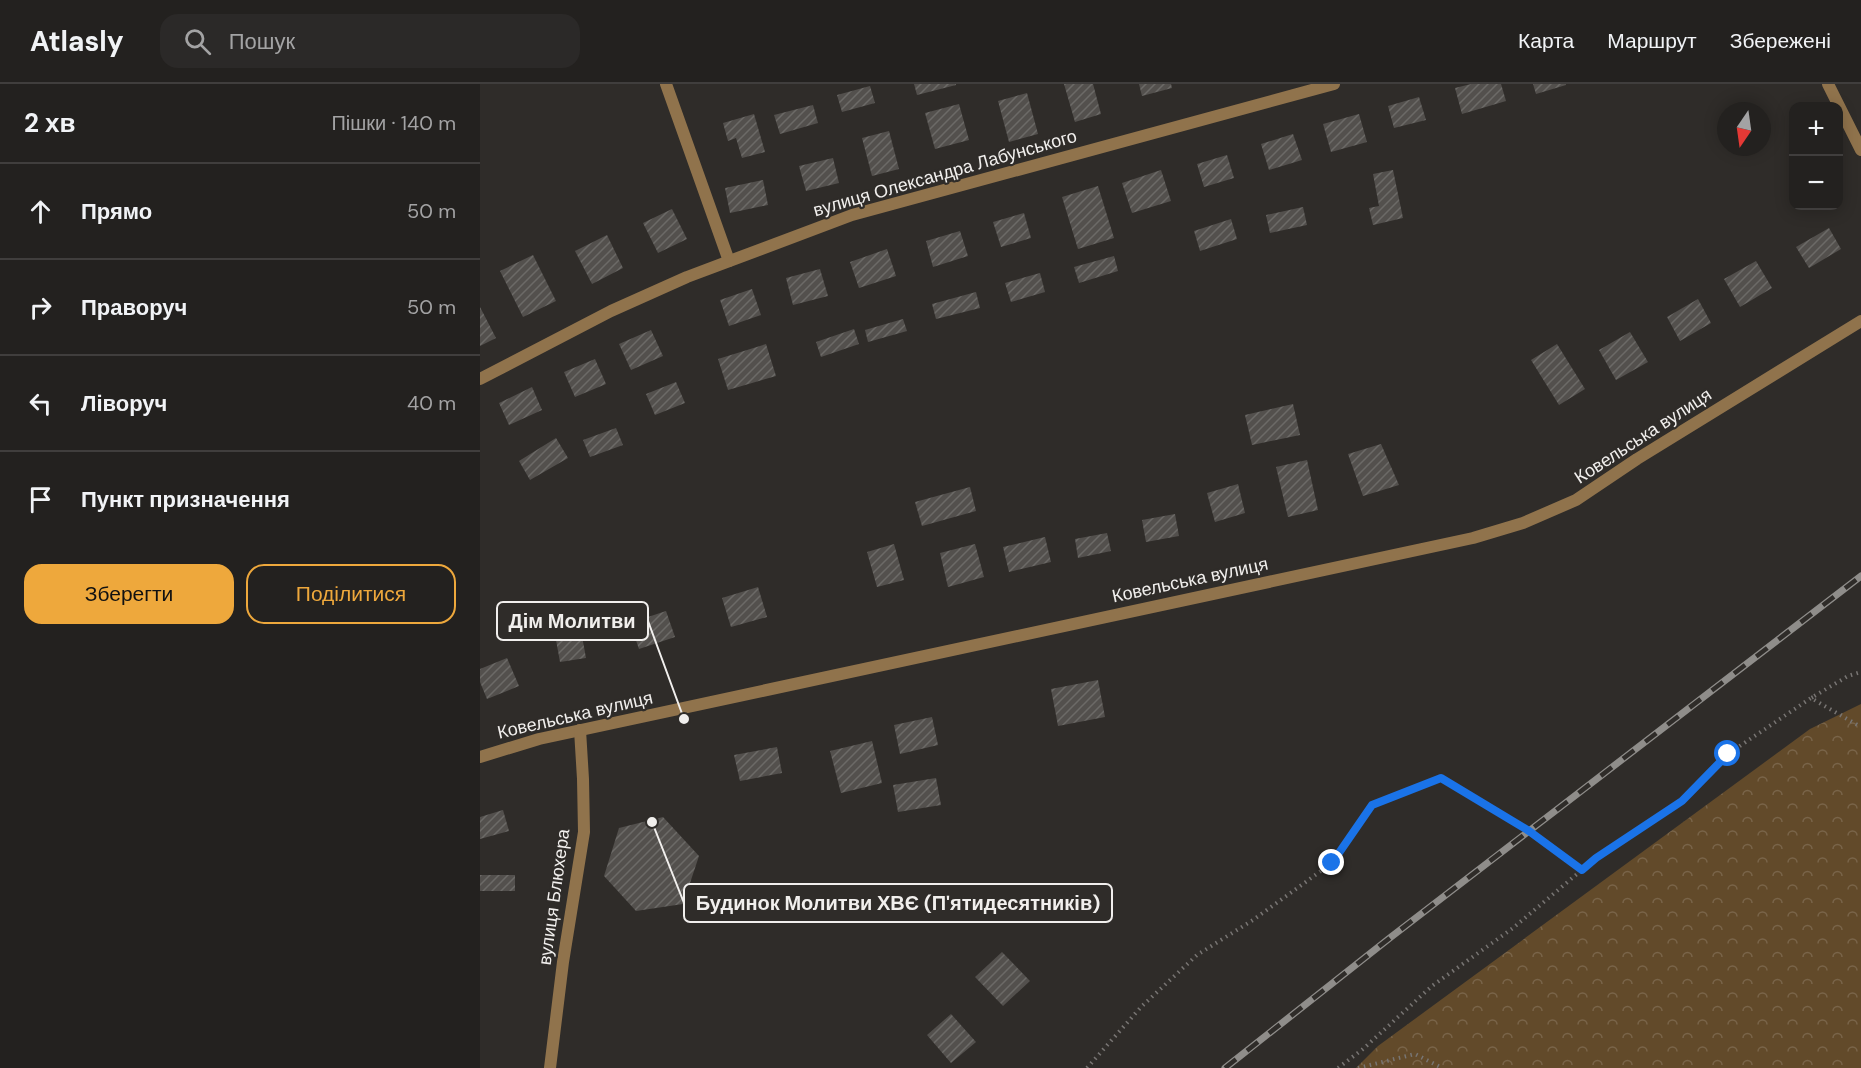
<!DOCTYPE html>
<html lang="uk">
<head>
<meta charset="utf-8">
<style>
	:root { --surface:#23211f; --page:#2b2928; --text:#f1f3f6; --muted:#a3a3a4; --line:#403e3d; --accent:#eea83c }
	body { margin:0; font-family:"DM Sans",sans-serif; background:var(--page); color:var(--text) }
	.controls { position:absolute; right:18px; top:18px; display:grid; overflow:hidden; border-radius:12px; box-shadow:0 3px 15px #0003 }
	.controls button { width:54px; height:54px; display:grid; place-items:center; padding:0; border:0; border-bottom:2px solid var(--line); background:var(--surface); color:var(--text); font:30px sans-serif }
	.compass { position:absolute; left:1237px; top:18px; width:54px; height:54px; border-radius:50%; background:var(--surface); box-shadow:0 3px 15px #0003; rotate:193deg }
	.stop { position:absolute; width:18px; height:18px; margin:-14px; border:4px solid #1a73e8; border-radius:50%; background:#fff }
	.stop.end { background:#1a73e8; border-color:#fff; box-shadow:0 2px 6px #0008 }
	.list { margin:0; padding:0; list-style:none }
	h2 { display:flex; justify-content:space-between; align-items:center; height:78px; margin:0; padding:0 24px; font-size:26px }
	h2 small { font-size:20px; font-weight:400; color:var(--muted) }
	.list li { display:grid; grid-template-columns:39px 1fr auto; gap:18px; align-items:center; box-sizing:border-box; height:96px; padding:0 24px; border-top:2px solid var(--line) }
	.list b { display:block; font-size:22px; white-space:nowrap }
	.list em { font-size:20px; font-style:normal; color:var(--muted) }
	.actions { display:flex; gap:12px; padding:18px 24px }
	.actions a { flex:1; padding:14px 0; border:2px solid var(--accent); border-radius:18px; text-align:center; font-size:21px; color:var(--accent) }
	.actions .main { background:var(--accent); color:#111 }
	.icon { flex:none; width:33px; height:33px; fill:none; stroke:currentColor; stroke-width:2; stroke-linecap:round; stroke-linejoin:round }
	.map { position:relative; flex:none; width:1381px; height:984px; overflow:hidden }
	header { display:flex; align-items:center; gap:36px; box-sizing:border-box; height:84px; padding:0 30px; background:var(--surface); border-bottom:2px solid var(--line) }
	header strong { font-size:28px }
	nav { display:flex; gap:33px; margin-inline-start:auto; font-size:21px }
	.search { width:420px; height:54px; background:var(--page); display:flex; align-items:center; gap:15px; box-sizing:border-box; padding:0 21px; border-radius:18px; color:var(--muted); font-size:22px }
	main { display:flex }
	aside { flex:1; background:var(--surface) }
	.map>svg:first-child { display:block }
	.forest { fill:url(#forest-crowns) }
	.building { fill:url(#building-hatch) }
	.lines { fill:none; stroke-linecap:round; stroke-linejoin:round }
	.path { stroke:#787573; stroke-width:4; stroke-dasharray:1.5 4.5; stroke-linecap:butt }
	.street { stroke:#90734c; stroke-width:12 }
	.rail-casing { stroke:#8f8d8a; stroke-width:7 }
	.rail { stroke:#2f2c29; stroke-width:4.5; stroke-dasharray:14; stroke-linecap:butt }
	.route { stroke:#1a73e8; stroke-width:8 }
	.labels { text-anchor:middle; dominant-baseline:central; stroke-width:4.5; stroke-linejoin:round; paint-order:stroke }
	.street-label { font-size:18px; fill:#f1efed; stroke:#2f2c29 }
	.leader { fill:none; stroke:#f1efed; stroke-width:2 }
	.callout-dot { fill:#f1efed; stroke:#2f2c29; stroke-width:2 }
	.callout { fill:#2f2c29; stroke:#f1efed; stroke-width:2 }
	.callout-label { font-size:20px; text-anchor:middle; font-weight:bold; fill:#f1efed }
</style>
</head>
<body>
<header>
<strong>Atlasly</strong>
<div class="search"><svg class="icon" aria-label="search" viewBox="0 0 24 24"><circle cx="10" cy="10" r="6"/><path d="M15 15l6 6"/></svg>Пошук</div>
<nav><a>Карта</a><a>Маршрут</a><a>Збережені</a></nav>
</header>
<main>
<aside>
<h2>2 хв<small>Пішки · 140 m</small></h2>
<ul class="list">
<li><svg class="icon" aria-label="ahead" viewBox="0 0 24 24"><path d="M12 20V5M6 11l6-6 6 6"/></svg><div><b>Прямо</b></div><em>50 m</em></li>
<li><svg class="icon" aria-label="right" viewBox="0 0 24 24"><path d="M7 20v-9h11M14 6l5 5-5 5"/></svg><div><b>Праворуч</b></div><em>50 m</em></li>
<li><svg class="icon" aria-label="left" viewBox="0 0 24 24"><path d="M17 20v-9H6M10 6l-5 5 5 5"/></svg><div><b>Ліворуч</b></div><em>40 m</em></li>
<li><svg class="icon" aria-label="arrive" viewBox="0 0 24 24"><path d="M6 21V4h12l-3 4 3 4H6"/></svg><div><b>Пункт призначення</b></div></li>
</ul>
<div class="actions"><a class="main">Зберегти</a><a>Поділитися</a></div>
</aside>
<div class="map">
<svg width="1381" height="984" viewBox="0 0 1381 984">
	<defs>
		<pattern id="forest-crowns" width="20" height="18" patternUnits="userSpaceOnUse" patternTransform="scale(1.5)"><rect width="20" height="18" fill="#624a2a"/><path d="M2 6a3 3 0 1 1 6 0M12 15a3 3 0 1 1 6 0" fill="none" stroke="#796449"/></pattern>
		<pattern id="building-hatch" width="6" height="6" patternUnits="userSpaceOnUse" patternTransform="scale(1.5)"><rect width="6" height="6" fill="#53504d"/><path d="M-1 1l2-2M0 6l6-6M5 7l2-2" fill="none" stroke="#6c6a67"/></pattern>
	</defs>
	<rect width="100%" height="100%" fill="#2f2c29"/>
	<path class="forest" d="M1381,620V984H876L898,962L1330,645Z"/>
	<g class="building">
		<path d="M434,0H476V1L437,11Z"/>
		<path d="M584,0H613L621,30L595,38Z"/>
		<path d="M659,0H691L692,4L662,12Z"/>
		<path d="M991,0H1021L1026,17L982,30L975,4Z"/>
		<path d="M1053,0H1086V1L1056,10Z"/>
		<path d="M390,2L395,19L362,28L357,11Z"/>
		<path d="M547,9L558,50L529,58L518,17Z"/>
		<path d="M939,13L946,36L914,44L908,22Z"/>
		<path d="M479,20L489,56L455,65L445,29Z"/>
		<path d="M333,21L338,39L300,50L294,31Z"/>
		<path d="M274,30L285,68L262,74L256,54L248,57L243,39Z"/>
		<path d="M879,30L887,58L851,68L843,40Z"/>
		<path d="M409,47L419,85L392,92L382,54Z"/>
		<path d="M813,50L822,76L789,86L781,60Z"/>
		<path d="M747,71L754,94L724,103L717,80Z"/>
		<path d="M353,74L359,99L326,107L319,82Z"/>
		<path d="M681,86L691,117L652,129L642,99Z"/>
		<path d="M913,86L923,134L893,141L889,124L899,122L893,90Z"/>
		<path d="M283,96L288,121L250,129L245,104Z"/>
		<path d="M618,102L634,154L598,165L582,113Z"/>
		<path d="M823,123L827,141L790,149L786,131Z"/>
		<path d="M192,125L207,155L178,169L163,139Z"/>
		<path d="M544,129L551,154L521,163L513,138Z"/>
		<path d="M751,135L757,155L720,167L714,147Z"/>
		<path d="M1349,144L1361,165L1329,184L1316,163Z"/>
		<path d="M480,147L488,172L453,183L446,157Z"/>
		<path d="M127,151L143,184L112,200L95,167Z"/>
		<path d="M407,165L416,192L379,204L370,178Z"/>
		<path d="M53,171L76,217L43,233L20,187Z"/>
		<path d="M634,172L638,187L599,199L594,183Z"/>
		<path d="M1276,177L1292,204L1260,223L1244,195Z"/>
		<path d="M340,185L348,212L313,221L306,194Z"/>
		<path d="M560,189L565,208L531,218L525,199Z"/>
		<path d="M272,205L281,231L249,242L240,216Z"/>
		<path d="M496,208L500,224L456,235L452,220Z"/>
		<path d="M1218,215L1231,239L1200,257L1187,233Z"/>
		<path d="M0,223L16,254L0,262Z"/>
		<path d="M423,235L427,247L388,258L385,246Z"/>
		<path d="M374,245L379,260L341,273L336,258Z"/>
		<path d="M171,246L183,272L151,286L139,260Z"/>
		<path d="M1150,248L1168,278L1136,296L1119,266Z"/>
		<path d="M286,260L296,292L248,306L238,275Z"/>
		<path d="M1077,260L1105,305L1079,321L1051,276Z"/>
		<path d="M115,275L126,300L95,313L84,288Z"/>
		<path d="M196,298L205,319L175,331L166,310Z"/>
		<path d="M52,303L62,326L29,341L19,319Z"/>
		<path d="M813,320L820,351L772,361L765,331Z"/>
		<path d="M136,344L143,361L110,373L103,356Z"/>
		<path d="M76,354L88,374L50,396L39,377Z"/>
		<path d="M901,360L919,401L883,412L868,370Z"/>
		<path d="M827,376L838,426L808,433L796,383Z"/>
		<path d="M758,400L765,429L735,438L727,409Z"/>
		<path d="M490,403L496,427L442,442L435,418Z"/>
		<path d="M695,430L699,452L666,458L662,436Z"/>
		<path d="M627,449L631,467L598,474L595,455Z"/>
		<path d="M565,453L571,478L529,488L523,463Z"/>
		<path d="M414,460L424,496L397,503L387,468Z"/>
		<path d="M495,460L504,493L468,503L460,469Z"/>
		<path d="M278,503L287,533L251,543L242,514Z"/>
		<path d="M186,527L195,553L159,565L150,539Z"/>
		<path d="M102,552L106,574L80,578L76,556Z"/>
		<path d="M27,574L39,602L7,615L0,598V585Z"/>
		<path d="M618,596L625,633L578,642L571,605Z"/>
		<path d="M452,633L458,661L420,670L414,641Z"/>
		<path d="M392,657L402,699L361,709L350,667Z"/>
		<path d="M297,663L302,689L260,697L254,671Z"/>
		<path d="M456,694L461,721L418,728L413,701Z"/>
		<path d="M23,726L29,747L0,755V733Z"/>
		<path d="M183,733L219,772L203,820L156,827L124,792L139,744Z"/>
		<rect x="0" y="791" width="35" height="16"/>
		<path d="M333,799L337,819L282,830L278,810Z"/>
		<path d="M522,868L550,897L523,922L495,893Z"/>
		<path d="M471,930L496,958L471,979L447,951Z"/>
	</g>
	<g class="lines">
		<g class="path">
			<path d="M1333,613L1331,614L1381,643"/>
			<path d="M607,984L661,923L717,871L773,836L852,779L893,721L961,694L1049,747L1102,786"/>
			<path d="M858,984L883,965L952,902L1033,844L1116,774L1202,717L1248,670L1331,614L1368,592L1381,588"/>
			<path d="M878,984L935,970L962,984"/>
		</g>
		<g class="street">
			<path d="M186,0L249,177"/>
			<path d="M1348,0L1381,66"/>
			<path d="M0,295L131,227L207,193L372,131L854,0"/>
			<path d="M0,673L59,655L993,454L1043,439L1096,416L1157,375L1381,237"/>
			<path d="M70,984L83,878L104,748L103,695L100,646"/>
		</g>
		<g class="rail-casing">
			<path id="rail" d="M745,984L911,853L1381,492"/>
		</g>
		<use href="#rail" class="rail"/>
	</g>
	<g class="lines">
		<path class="route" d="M852,779L892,721L961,694L1049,747L1102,786L1116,774L1202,717L1248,670"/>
	</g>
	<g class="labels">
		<g class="street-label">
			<text transform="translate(465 89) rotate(-16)">вулиця Олександра Лабунського</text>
			<text transform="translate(1163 352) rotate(-33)">Ковельська вулиця</text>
			<text transform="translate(710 496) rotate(-12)">Ковельська вулиця</text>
			<text transform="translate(95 631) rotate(-13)">Ковельська вулиця</text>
			<text transform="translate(74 813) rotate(-82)">вулиця Блюхера</text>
		</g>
	</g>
	<path class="leader" d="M204 635L168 537M172 738L204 819"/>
	<g class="callout-dot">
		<circle cx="204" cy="635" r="6"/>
		<circle cx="172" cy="738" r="6"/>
	</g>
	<g class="callout">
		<rect x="17" y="518" width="151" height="38" rx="6"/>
		<rect x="204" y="800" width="428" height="38" rx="6"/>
	</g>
	<g class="callout-label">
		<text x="92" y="544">Дім Молитви</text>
		<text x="418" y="826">Будинок Молитви ХВЄ (П'ятидесятників)</text>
	</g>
</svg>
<div class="controls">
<button>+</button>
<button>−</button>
</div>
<svg class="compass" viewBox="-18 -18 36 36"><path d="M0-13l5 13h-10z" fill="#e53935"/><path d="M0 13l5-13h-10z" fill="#a3a3a4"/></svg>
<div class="stop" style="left:1248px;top:670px"></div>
<div class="stop end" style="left:852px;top:779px"></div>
</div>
</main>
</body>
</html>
